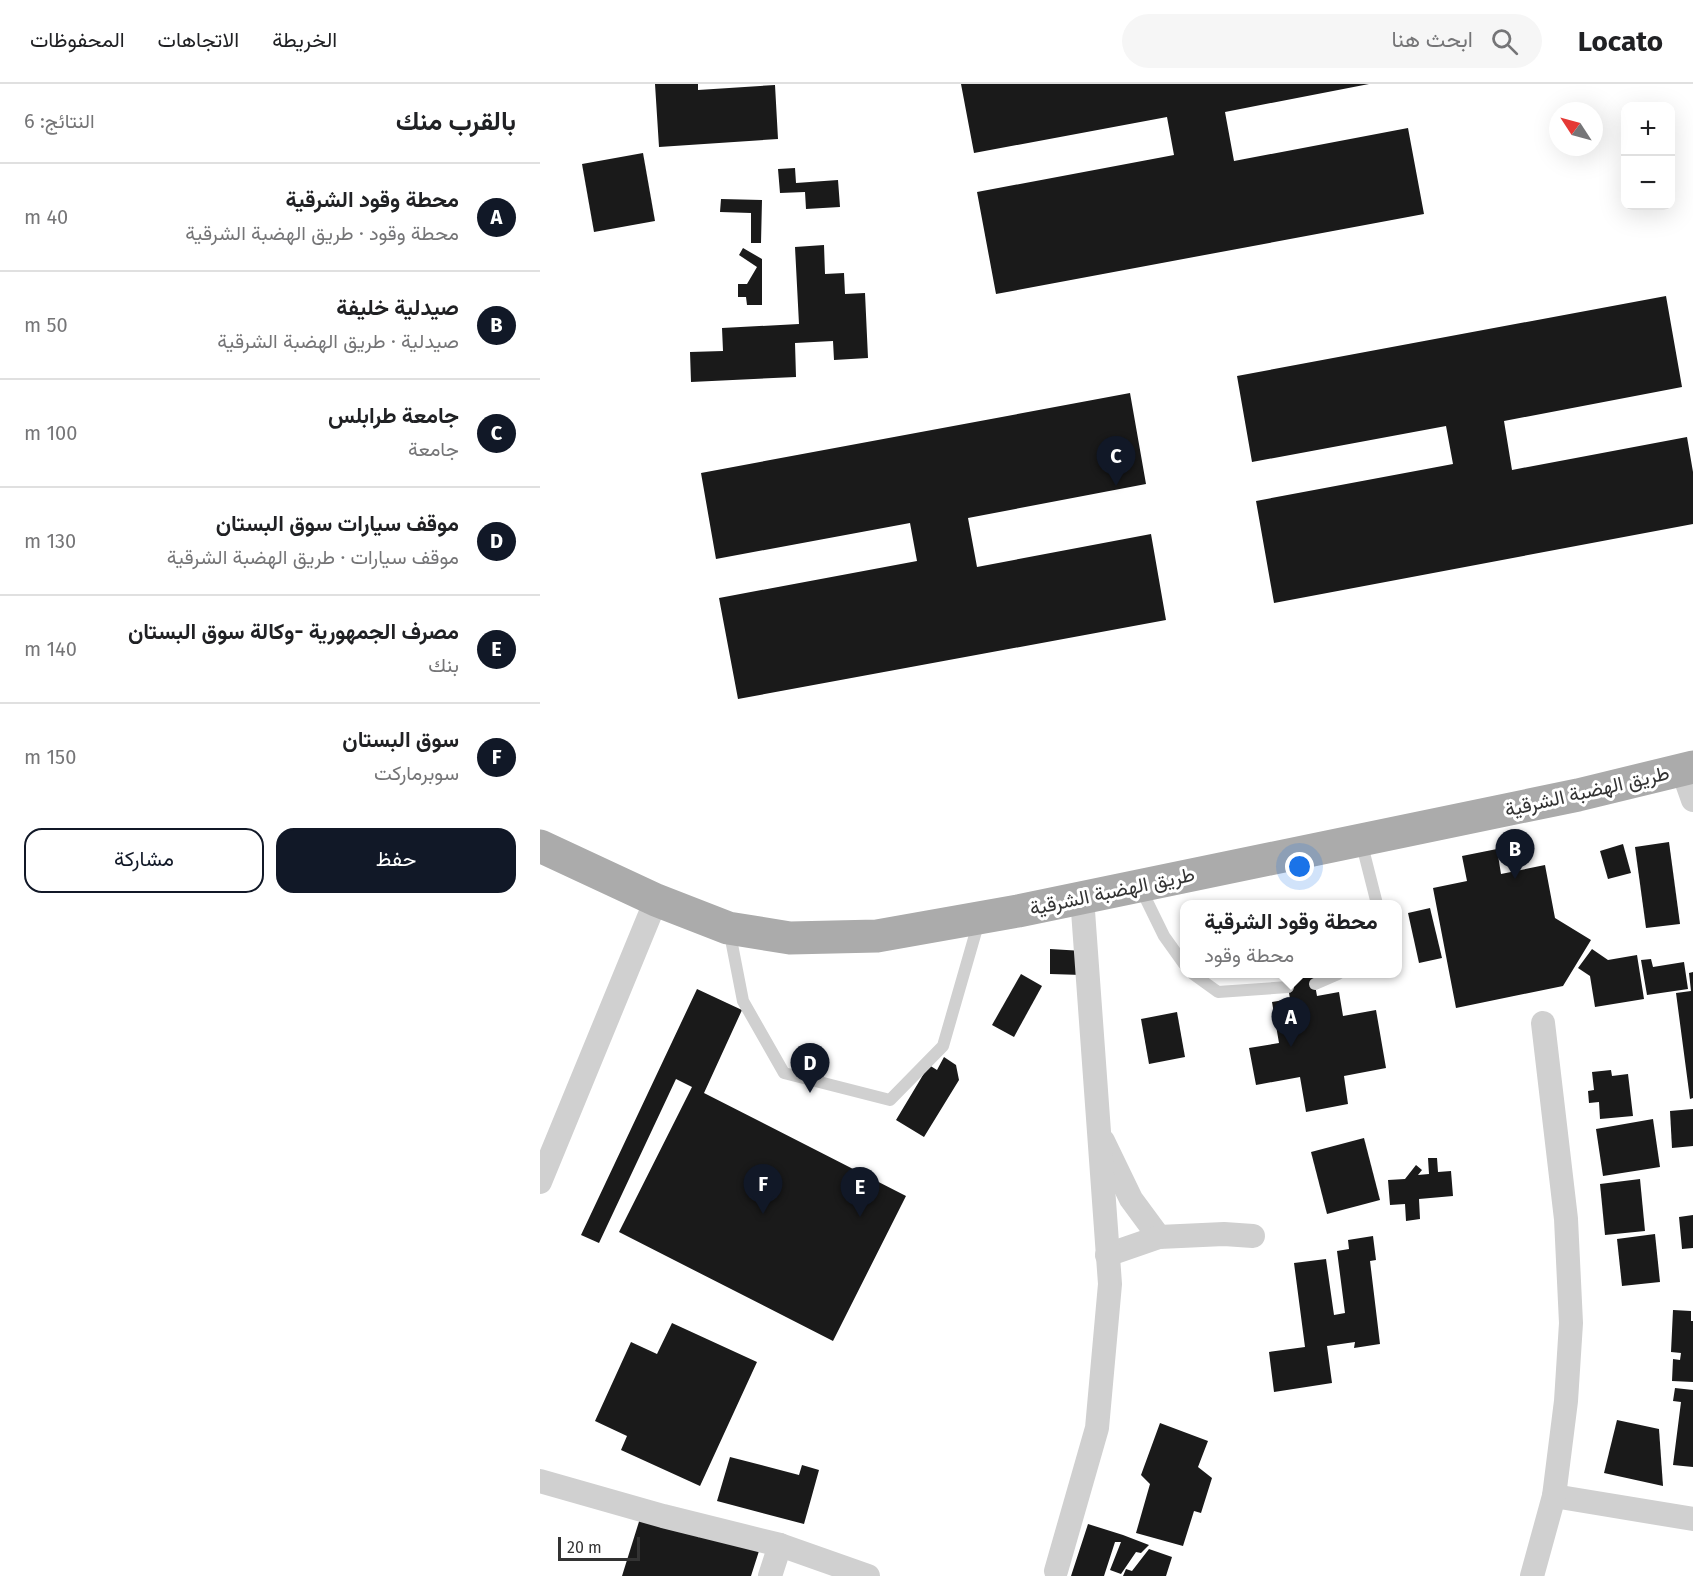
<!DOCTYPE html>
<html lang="ar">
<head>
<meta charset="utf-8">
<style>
	:root { --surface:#fff; --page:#f6f6f6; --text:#202124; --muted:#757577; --line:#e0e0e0; --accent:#111827 }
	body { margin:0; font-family:"Fira Sans",Vazirmatn,sans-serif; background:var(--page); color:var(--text); direction:rtl }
	.controls { position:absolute; right:18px; top:18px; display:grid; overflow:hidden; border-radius:12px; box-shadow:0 6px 24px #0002 }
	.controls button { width:54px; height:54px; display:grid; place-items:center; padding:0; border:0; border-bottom:2px solid var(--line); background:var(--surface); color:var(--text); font:30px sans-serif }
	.compass { position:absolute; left:1009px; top:18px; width:54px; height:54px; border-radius:50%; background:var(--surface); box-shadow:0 6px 24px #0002; rotate:306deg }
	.scale { position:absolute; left:18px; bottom:15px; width:82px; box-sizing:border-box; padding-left:6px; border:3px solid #333; border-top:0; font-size:16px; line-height:21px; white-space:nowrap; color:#333; -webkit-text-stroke:4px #fff; paint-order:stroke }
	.you { position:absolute; left:760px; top:783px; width:21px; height:21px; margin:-15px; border:4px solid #fff; border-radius:50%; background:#1a73e8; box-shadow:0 0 0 9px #1a73e833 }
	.badge { display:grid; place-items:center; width:39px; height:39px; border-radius:50%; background:var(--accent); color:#fff; font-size:20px; font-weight:700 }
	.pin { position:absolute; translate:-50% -50px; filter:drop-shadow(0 2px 3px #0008) }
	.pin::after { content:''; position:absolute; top:32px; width:21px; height:18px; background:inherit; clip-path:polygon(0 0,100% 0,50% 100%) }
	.popup { position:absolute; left:640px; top:816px; width:222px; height:78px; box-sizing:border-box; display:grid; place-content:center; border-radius:12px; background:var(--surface); filter:drop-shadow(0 2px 4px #0005); font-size:20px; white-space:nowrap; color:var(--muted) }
	.popup b { font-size:22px; color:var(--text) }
	.popup::after { content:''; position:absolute; left:50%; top:100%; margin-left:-12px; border:12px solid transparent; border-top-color:var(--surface) }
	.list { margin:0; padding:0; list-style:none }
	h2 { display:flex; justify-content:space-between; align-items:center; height:78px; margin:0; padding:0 24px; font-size:26px }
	h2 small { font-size:20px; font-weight:400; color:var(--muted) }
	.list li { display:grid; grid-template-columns:39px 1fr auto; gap:18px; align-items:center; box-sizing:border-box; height:108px; padding:0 24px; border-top:2px solid var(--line) }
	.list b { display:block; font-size:22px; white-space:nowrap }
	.list p { margin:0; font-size:20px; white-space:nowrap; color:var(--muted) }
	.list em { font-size:20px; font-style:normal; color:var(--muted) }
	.actions { display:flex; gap:12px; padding:18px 24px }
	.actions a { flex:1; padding:14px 0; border:2px solid var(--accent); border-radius:18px; text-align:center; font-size:21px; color:var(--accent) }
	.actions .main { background:var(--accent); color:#fff }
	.icon { flex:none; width:33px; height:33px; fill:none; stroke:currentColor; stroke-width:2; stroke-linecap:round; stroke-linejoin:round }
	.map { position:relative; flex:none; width:1153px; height:1492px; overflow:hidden; direction:ltr }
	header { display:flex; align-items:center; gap:36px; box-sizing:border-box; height:84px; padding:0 30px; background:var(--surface); border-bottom:2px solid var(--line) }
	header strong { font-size:28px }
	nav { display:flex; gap:33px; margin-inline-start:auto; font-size:21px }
	.search { width:420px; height:54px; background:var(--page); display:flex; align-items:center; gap:15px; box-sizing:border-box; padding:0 21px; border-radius:33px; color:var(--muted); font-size:22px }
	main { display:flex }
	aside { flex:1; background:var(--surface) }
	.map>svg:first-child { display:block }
	.building { fill:#1a1a1a }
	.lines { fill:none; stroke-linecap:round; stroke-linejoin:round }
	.service { stroke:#d0d0d0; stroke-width:12 }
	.minor { stroke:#d0d0d0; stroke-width:24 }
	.primary { stroke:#ababab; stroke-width:33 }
	.labels { text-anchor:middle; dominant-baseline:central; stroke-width:6; stroke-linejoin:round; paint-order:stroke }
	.street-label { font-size:20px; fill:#333; stroke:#fff }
</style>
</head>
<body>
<header>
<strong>Locato</strong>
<div class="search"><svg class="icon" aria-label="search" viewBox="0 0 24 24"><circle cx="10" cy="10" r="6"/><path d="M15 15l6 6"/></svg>ابحث هنا</div>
<nav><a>الخريطة</a><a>الاتجاهات</a><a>المحفوظات</a></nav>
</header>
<main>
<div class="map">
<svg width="1153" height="1492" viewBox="0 0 1153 1492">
	<rect width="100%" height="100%" fill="#fff"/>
	<g class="building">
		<path d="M115,0H158V6L235,1L238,55L119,63Z"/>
		<path d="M421,0H829L685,28L694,77L868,44L884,130L456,210L437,108L634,71L627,33L434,69Z"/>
		<path d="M103,69L115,137L54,148L42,80Z"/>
		<path d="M255,84L256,99L298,96L300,123L266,125L265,108L240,109L238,85Z"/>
		<path d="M181,115L222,116L221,159H211V129L180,128Z"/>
		<path d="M284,161L285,190L304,189L305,210L325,209L328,274L294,276L293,257L255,259L256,293L151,298L150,268L183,267L182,244L259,240L255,163Z"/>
		<path d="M203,164L222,175V221H207L206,213H198V200H207L217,183L199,171Z"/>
		<path d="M1126,212L1142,303L964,337L972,386L1147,353L1153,388V440L734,519L716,417L913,380L906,342L712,378L697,292Z"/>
		<path d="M590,309L606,400L428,434L437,483L611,450L626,536L198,615L179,514L377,477L370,439L176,475L161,389Z"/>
		<path d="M1129,758L1140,840L1106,844L1095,763Z"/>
		<path d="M1083,760L1091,789L1068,795L1060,767Z"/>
		<path d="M957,765L961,790L1005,781L1015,834L1051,856L1023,902L916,924L893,804L927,797L922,772Z"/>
		<path d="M890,824L902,874L879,879L868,829Z"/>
		<path d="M510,865L543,867L542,891L510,890Z"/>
		<path d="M1052,865L1068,876L1097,871L1104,915L1055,923L1050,892L1038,884Z"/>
		<path d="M1111,875L1113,883L1144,878L1148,905L1107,911L1101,876Z"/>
		<path d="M1153,888V1014L1150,1015L1136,909L1151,907L1149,889Z"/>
		<path d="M481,890L502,902L474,953L452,941Z"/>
		<path d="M746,890H773L777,912L799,908L803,932L836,926L846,984L804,992L808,1020L766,1028L760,993L716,1001L709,964L739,959L732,918L750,915Z"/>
		<path d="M157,905L202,926L164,1009L366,1112L293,1257L79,1148L152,1003L136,995L59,1159L41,1151Z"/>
		<path d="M637,928L645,973L609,980L601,935Z"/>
		<path d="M404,973L416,981L419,996L384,1053L356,1036L389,981L397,986Z"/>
		<path d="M1071,986L1072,992L1088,990L1093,1032L1060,1035L1059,1018L1049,1019L1048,1007L1054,1006L1052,988Z"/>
		<path d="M1153,1025V1062L1132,1064L1130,1027Z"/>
		<path d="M1113,1035L1120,1083L1063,1092L1056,1045Z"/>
		<path d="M824,1054L840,1116L787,1130L771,1068Z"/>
		<path d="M888,1074H897L898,1088L911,1087L913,1112L879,1115L880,1135L866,1137L865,1120L850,1121L848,1096L865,1095L876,1081L882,1086L878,1091L889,1090Z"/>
		<path d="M1100,1095L1105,1147L1065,1151L1060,1100Z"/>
		<path d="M1153,1131V1164L1142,1165L1139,1133Z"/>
		<path d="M1115,1150L1120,1198L1082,1202L1077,1155Z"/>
		<path d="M833,1152L836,1176L830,1177L840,1260L814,1264L815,1258L787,1262L792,1299L734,1308L729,1268L765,1263L754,1179L786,1175L794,1231L805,1229L797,1167L809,1165L808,1156Z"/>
		<path d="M1133,1226L1151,1227V1237H1153V1298L1132,1297L1133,1275L1140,1276L1141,1269L1131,1268Z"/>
		<path d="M132,1239L217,1278L160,1402L81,1366L87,1352L55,1337L91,1258L117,1270Z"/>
		<path d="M1135,1304L1153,1306V1383L1133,1381L1141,1318L1133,1317Z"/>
		<path d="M1077,1336L1119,1345L1123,1402L1064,1389Z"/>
		<path d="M620,1339L668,1357L658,1383L672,1394L661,1429L654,1427L643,1462L596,1449L610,1400L601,1391Z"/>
		<path d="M190,1373L259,1391L262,1381L279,1386L271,1415L256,1411L271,1415L264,1440L177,1417Z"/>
		<path d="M102,1428L159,1446L158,1454L163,1438L219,1467L211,1492H82Z"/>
		<path d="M548,1440L583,1451L609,1461L601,1469L596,1468L581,1490L570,1486L581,1458H575L564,1492H531Z"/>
		<path d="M609,1465L632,1473L626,1492H583L586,1485L592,1487Z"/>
	</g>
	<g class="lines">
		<g class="service">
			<path d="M821,757L837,820"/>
			<path d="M600,803L624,852L644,880"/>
			<path d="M189,845L203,917L244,989L350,1016L403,962L439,837"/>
			<path d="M653,890L678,908L748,903"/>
			<path d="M775,900L798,890"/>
		</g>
		<g class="minor">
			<path d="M1142,685L1153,716"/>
			<path d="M563,1057L591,1115L619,1153"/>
			<path d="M0,1098L116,816"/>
			<path d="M567,1171L619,1153L684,1150L713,1152"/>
			<path d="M0,1397L123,1432L240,1461L328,1492"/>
			<path d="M1014,1412L1153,1435"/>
			<path d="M516,1487L557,1344L570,1200L542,813"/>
			<path d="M230,1492L240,1461"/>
			<path d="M992,1492L1014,1412L1026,1317L1031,1239L1026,1135L1003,939"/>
		</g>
		<path class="primary" d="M0,762L116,816L188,844L250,854L337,852L478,827L1038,711L1153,683"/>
	</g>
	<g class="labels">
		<g class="street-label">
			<text transform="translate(1047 707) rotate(-13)">طريق الهضبة الشرقية</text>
			<text transform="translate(572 807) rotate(-12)">طريق الهضبة الشرقية</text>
		</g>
	</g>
</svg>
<div class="controls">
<button>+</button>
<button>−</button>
</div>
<svg class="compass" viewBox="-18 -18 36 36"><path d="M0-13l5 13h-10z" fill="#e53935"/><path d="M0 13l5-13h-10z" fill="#757577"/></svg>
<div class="scale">20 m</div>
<div class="you"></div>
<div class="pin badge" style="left:751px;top:963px">A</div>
<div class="popup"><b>محطة وقود الشرقية</b>محطة وقود</div>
<div class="pin badge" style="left:975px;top:795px">B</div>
<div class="pin badge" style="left:576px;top:402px">C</div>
<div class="pin badge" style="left:270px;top:1009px">D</div>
<div class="pin badge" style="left:320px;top:1133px">E</div>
<div class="pin badge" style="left:223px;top:1130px">F</div>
</div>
<aside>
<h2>بالقرب منك<small>النتائج: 6</small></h2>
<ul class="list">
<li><span class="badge">A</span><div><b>محطة وقود الشرقية</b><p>محطة وقود · طريق الهضبة الشرقية</p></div><em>40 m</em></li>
<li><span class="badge">B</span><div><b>صيدلية خليفة</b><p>صيدلية · طريق الهضبة الشرقية</p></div><em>50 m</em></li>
<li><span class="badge">C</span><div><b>جامعة طرابلس</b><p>جامعة</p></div><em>100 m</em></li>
<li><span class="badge">D</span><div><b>موقف سيارات سوق البستان</b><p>موقف سيارات · طريق الهضبة الشرقية</p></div><em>130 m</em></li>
<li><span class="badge">E</span><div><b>مصرف الجمهورية -وكالة سوق البستان</b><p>بنك</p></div><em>140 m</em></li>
<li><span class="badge">F</span><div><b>سوق البستان</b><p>سوبرماركت</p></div><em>150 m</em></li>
</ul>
<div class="actions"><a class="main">حفظ</a><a>مشاركة</a></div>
</aside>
</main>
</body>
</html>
